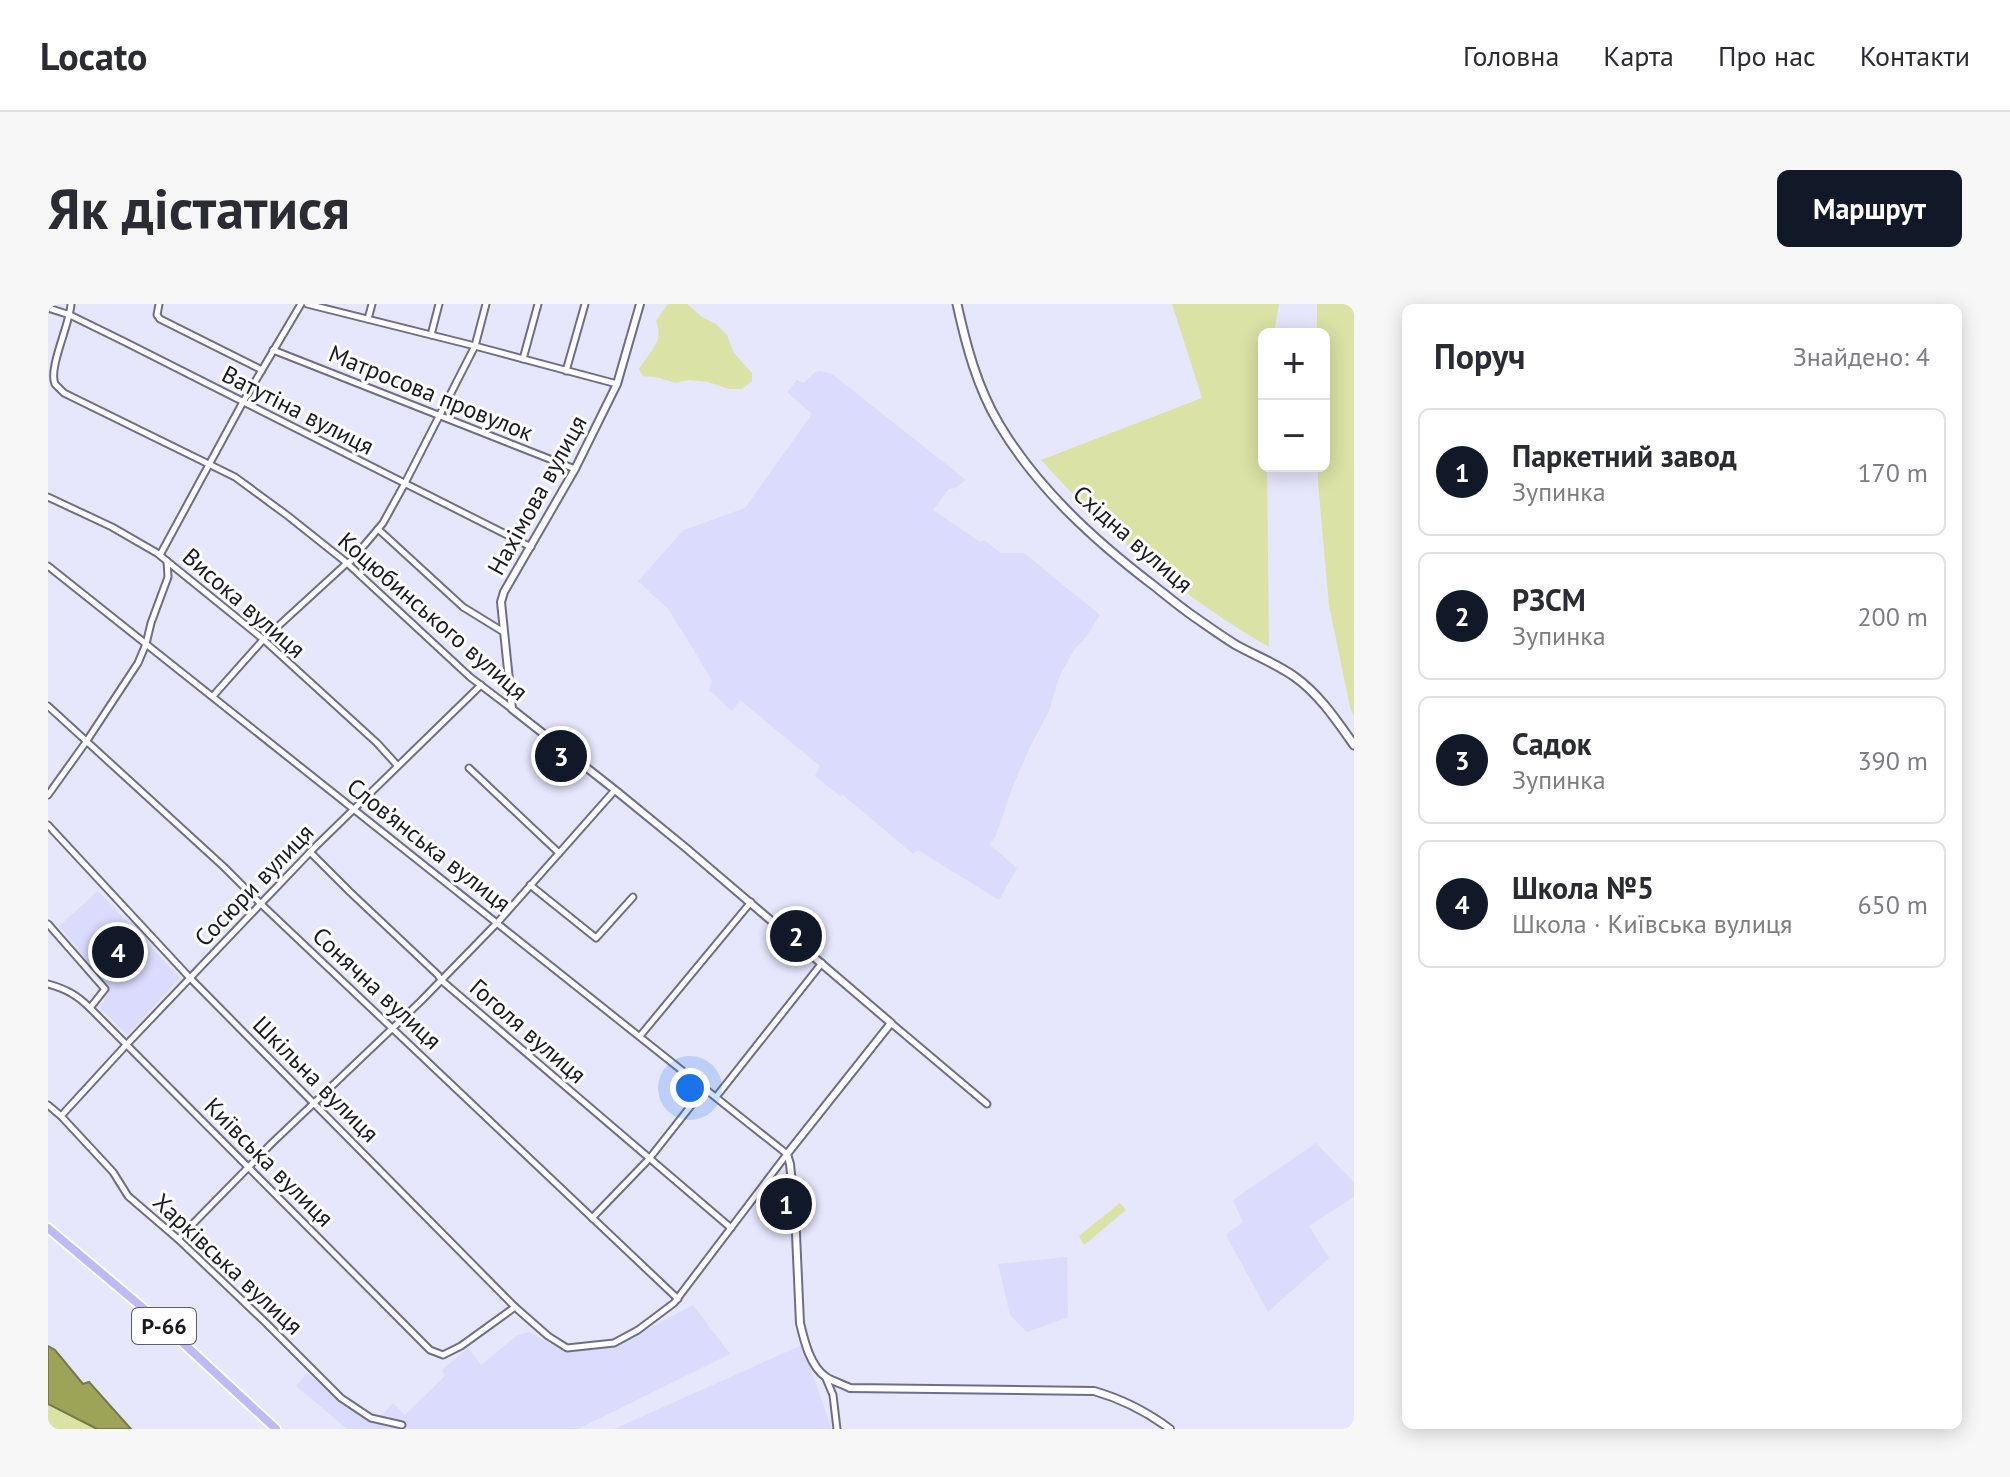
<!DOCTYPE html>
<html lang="uk">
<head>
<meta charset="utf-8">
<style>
	:root { --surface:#fff; --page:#f7f7f7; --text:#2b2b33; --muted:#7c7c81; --line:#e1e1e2; --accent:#111827 }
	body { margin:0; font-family:"PT Sans",sans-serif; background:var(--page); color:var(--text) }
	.controls { position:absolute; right:24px; top:24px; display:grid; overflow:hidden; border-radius:12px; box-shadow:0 4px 20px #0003 }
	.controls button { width:72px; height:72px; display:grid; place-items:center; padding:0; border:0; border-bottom:2px solid var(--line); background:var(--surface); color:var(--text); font:40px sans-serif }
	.you { position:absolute; left:642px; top:784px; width:28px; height:28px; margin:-20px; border:6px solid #fff; border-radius:50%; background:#1a73e8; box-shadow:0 0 0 12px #1a73e833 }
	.badge { display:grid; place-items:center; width:52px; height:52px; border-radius:50%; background:var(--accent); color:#fff; font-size:26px; font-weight:700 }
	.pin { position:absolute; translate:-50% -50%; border:4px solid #fff; box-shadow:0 2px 8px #0006 }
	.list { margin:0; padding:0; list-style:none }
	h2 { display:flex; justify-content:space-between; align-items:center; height:104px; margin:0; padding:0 32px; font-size:34px }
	h2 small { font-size:26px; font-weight:400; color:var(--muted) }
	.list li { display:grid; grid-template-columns:52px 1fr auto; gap:24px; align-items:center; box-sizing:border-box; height:128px; margin:0 16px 16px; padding:0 16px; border:2px solid var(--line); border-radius:12px }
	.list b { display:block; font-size:30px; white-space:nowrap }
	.list p { margin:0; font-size:26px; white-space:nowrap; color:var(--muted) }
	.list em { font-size:26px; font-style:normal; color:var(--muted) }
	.map { position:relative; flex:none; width:1306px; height:1125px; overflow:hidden; border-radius:12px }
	header { display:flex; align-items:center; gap:48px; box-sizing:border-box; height:112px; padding:0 40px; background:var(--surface); border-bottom:2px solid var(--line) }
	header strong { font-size:38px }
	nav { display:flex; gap:44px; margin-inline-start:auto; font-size:28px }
	.intro { display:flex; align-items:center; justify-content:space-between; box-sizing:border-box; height:192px; padding:0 48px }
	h1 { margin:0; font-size:56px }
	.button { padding:20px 36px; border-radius:12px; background:var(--accent); color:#fff; font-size:28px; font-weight:700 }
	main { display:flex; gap:48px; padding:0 48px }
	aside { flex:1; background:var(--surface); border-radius:12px; box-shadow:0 4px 20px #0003 }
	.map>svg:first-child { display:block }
	.built { fill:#dbdbfd }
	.green { fill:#dbe2a5 }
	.water { fill:#9da458; stroke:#757a49; stroke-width:2 }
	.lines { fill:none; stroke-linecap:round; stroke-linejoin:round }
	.minor-casing { stroke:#6e6d8c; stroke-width:9 }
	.tertiary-casing { stroke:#6e6d8c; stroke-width:10 }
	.secondary-casing { stroke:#6e6d8c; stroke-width:11 }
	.primary-casing { stroke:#fff; stroke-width:12 }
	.minor { stroke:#fff; stroke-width:5 }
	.tertiary { stroke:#fff; stroke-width:6 }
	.secondary { stroke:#fff; stroke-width:7 }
	.primary { stroke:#bfb9f5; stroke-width:8 }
	.labels { text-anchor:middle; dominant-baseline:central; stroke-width:6; stroke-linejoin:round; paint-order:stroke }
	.shield { fill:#fff; stroke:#5e5d66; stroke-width:2 }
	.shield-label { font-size:22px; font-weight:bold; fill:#191825 }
	.street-label { font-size:24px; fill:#191825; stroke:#fff }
</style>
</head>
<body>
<header>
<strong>Locato</strong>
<nav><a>Головна</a><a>Карта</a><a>Про нас</a><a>Контакти</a></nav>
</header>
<div class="intro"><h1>Як дістатися</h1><a class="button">Маршрут</a></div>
<main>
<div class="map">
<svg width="1306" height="1125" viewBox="0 0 1306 1125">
	<rect width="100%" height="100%" fill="#e6e6fc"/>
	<g class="built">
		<path d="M773,67L784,70L918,176L907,184L901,185L885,206L932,238L936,236L953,249H976L1052,311L1038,333L1026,346L1011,373L1001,407L981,445L963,487L947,534L941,540L969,564L951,596L870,546L865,550L794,490L792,492L767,472L772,462L692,396L684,407L661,386L664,376L621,306L590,277L636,226L697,204L764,110L739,88L749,76L756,79L767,68Z"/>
		<path d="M50,587L132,674L79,731L52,704L62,685L11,622Z"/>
		<path d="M1268,839L1306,878V893L1261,922L1281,954L1220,1008L1178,931L1195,918L1185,896Z"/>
		<path d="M1019,953L1020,1013L979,1028L962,1011L950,960Z"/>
		<path d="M645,1001L682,1050L530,1125H299L248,1082L259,1069L319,1117L335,1110L345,1099L357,1111L397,1072L394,1066L420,1044L433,1061L468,1032L481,1028L517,1048L566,1043Z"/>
		<path d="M754,1041L784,1125H566Z"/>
	</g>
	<g class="green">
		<path d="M620,0H639L654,13L668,20L679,31L686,49L704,69V77L694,85H681L660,78L641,76L627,79L612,74L595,72L591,65C601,48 617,38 608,17Z"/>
		<path d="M1124,0H1231L1226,30H1216V162H1219L1221,343C1134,293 1060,230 993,156L1154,94Z"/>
		<path d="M1269,0H1306V413L1302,403L1281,301L1270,179V162H1276V30H1269Z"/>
		<path d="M1072,899L1078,906L1036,941L1031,932Z"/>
		<path d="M0,1100L45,1121L49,1125H0Z"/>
	</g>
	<path class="water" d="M0,1042L7,1046L35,1080L41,1078L83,1125H49L0,1100Z"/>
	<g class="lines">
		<g class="minor-casing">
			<g id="minor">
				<path d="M23,0C22,20 0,64 7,80C8,81 16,89 16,89L187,173L240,212L299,259L422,373L464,405"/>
				<path d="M111,0L109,11L112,15L214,66"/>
				<path d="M259,0L427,42L569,80"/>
				<path d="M0,4L22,11L77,38L483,243"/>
				<path d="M320,15L324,0"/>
				<path d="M383,31L391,0"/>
				<path d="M225,46L527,165"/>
				<path d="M475,55L490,0"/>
				<path d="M518,67L537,0"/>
				<path d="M0,193L64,223L109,249L215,335L329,439L349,461"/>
				<path d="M330,225L415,303L454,327"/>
				<path d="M112,251L195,98L253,0"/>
				<path d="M0,262L739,850L626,999L590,1026L566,1039L519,1044L500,1032L467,1003L142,674L0,521"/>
				<path d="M165,392L215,336L299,259L303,257L335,219L356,181L427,42L438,0"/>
				<path d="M0,402L176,563L213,600L630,995"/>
				<path d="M421,464L511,549"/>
				<path d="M0,491L38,438L90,359L98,340L103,319L120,273L119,257"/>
				<path d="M262,548L302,588L390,671L393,676L683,924"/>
				<path d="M482,581L548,634L585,593"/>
				<path d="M0,620L57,685L42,704L382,1046L395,1051L413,1042L467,1003"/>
				<path d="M0,680C18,685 29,691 42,704"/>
				<path d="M843,719L939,800"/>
				<path d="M592,732L703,598"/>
				<path d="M668,793L774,659"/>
				<path d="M0,801L13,812L65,868L80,892L130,935L218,1019L293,1094L323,1114L354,1121"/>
				<path d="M13,812L79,740L266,544L433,381"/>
				<path d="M544,914L601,855L657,784"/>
				<path d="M130,935L223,840L373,697L450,618L567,486"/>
				<path d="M777,1072L785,1091L789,1125"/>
			</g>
		</g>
		<g class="tertiary-casing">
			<path id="tertiary" d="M592,0L569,80L527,165L456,288L453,298L464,405L567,486L638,544L843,719L739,850L742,860L747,908L752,1019C756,1036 762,1062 778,1073C784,1077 794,1080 802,1084L1046,1087C1074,1095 1098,1107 1122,1125"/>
		</g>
		<g class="secondary-casing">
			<path id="secondary" d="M909,0C918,41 929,83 951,120C989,184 1046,236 1105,281C1119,292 1133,304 1148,314C1161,323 1175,333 1188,341C1208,352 1229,360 1247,373C1271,390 1289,417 1306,441"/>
		</g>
		<g class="primary-casing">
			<path id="primary" d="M0,924L120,1025L228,1125"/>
		</g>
		<use href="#minor" class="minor"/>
		<use href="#tertiary" class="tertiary"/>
		<use href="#secondary" class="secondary"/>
		<use href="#primary" class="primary"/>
	</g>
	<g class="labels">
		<rect class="shield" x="84" y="1004" width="64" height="36" rx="6"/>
		<g class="shield-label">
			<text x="116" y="1022">Р-66</text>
		</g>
		<g class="street-label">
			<text transform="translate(383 89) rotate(22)">Матросова провулок</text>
			<text transform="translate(250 106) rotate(27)">Ватутіна вулиця</text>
			<text transform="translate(489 191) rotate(-61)">Нахімова вулиця</text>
			<text transform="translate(1085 235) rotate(41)">Східна вулиця</text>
			<text transform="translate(196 299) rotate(41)">Висока вулиця</text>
			<text transform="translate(385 312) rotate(41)">Коцюбинського вулиця</text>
			<text transform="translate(381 541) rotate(38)">Слов’янська вулиця</text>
			<text transform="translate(206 581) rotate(-46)">Сосюри вулиця</text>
			<text transform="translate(329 684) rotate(43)">Сонячна вулиця</text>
			<text transform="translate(480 727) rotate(41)">Гоголя вулиця</text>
			<text transform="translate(268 775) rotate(45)">Шкільна вулиця</text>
			<text transform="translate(221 858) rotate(45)">Київська вулиця</text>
			<text transform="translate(180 960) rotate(43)">Харківська вулиця</text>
		</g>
	</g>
</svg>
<div class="controls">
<button>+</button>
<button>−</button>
</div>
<div class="you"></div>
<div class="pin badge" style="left:738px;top:900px">1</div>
<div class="pin badge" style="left:748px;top:632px">2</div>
<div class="pin badge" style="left:513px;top:452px">3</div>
<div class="pin badge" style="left:70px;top:648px">4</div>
</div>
<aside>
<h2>Поруч<small>Знайдено: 4</small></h2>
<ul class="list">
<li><span class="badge">1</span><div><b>Паркетний завод</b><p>Зупинка</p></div><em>170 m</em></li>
<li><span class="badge">2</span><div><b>РЗСМ</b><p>Зупинка</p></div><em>200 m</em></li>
<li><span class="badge">3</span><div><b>Садок</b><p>Зупинка</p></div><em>390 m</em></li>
<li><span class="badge">4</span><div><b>Школа №5</b><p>Школа · Київська вулиця</p></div><em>650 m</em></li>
</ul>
</aside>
</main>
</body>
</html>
